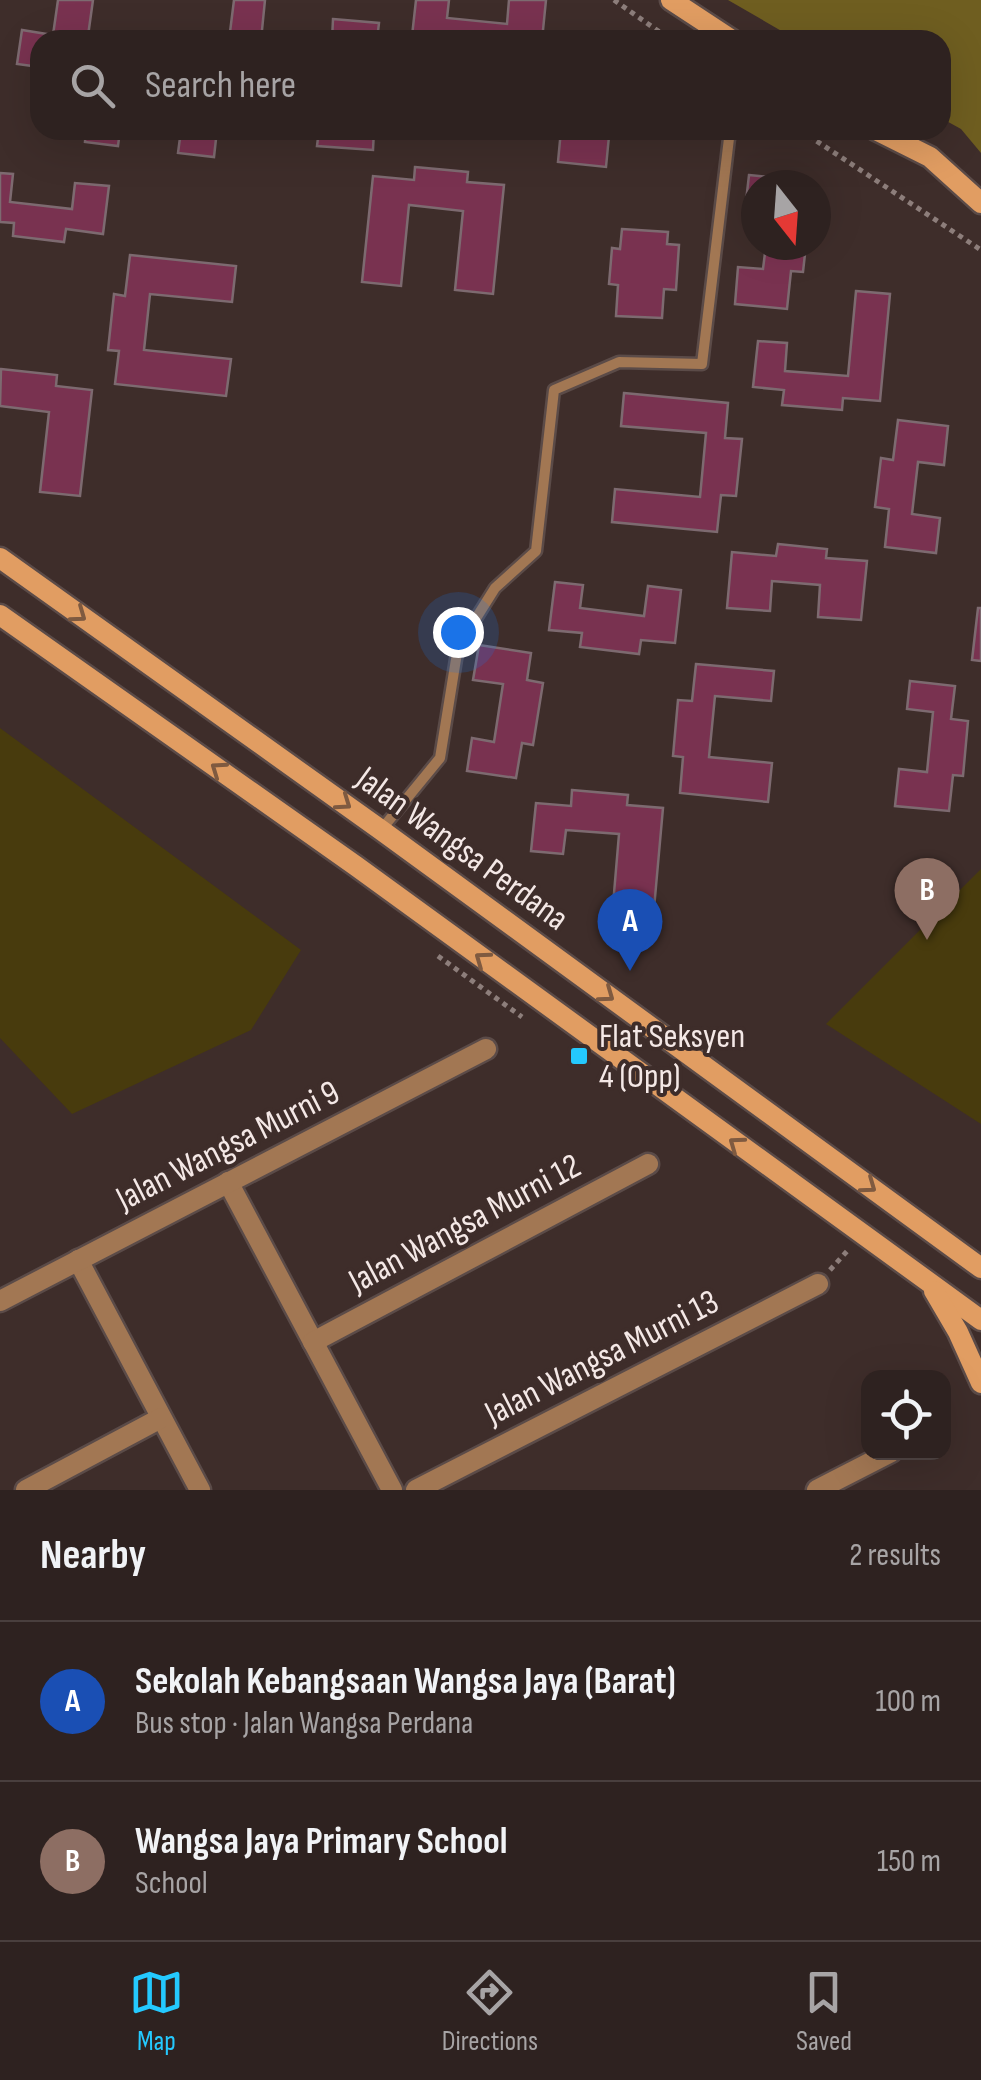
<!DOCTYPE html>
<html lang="en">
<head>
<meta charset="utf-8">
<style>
	:root { --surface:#2e2220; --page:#362a29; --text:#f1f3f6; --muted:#a7a4a5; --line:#493f3e; --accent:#24c9fe }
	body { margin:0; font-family:"Sofia Sans Condensed",sans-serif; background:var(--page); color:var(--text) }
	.controls { position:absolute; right:30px; bottom:30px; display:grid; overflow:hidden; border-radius:20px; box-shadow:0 10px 40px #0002 }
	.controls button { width:90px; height:90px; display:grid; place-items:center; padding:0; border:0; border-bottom:2px solid var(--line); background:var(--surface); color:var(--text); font:50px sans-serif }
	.compass { position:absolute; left:741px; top:170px; width:90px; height:90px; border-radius:50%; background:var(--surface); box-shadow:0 10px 40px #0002; rotate:163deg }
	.you { position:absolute; left:458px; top:632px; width:35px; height:35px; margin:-25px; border:8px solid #fff; border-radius:50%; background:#1a73e8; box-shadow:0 0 0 15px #1a73e833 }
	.badge { display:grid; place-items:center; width:65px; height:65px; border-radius:50%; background:var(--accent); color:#fff; font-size:32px; font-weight:700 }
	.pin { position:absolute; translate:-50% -82px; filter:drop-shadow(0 2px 5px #0008) }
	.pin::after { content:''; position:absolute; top:52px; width:35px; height:30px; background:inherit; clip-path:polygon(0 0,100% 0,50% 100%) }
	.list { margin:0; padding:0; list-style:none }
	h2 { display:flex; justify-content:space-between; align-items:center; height:130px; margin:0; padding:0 40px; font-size:42px }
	h2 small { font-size:32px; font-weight:400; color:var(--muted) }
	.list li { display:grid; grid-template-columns:65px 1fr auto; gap:30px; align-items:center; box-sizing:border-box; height:160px; padding:0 40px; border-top:2px solid var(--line) }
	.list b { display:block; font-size:38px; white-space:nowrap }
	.list p { margin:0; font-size:32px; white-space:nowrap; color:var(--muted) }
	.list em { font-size:32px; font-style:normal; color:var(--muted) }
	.icon { flex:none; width:55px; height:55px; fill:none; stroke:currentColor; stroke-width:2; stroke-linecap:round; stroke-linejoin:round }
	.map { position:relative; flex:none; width:981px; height:1490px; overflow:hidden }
	.search { position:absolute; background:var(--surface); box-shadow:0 10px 40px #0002; left:30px; right:30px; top:30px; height:110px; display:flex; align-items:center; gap:25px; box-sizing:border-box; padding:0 35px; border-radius:30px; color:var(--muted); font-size:38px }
	.sheet { height:450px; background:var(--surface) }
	nav { display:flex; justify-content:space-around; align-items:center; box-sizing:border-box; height:140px; border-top:2px solid var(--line); background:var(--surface); font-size:28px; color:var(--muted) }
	nav a { display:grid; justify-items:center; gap:5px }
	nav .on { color:var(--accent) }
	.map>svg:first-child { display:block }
	.green { fill:#483b0d }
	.forest { fill:#6f5e20 }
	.building { fill:#793250; stroke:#7d6a70; stroke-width:2.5 }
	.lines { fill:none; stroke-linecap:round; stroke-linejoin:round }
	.lane-casing { stroke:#5b4b48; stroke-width:15 }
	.street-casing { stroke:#5b4b48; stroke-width:25 }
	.secondary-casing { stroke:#5b4b48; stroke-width:25 }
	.path { stroke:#8d7e7b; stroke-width:5; stroke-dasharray:5 5; stroke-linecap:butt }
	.lane { stroke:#a27753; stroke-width:10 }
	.street { stroke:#a27753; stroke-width:20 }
	.secondary { stroke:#e19d62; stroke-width:20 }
	.oneway { stroke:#7f5a40 }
	.poi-dot { fill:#24c9fe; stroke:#3e2d2a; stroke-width:4 }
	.labels { text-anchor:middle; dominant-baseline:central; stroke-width:8; stroke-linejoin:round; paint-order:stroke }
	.street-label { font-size:35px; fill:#f4e8e6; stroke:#3e2d2a }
	.poi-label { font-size:35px; fill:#f4e8e6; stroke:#3e2d2a; text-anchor:start }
</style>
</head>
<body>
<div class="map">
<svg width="981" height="1490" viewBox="0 0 981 1490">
	<rect width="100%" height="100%" fill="#3e2d2a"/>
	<g class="green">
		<path d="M0,728L301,950L251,1030L72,1114L0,1038Z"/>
		<path d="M981,869V1124L826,1024Z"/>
	</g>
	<path class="forest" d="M728,0H981V153L961,129L941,118V40H797Z"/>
	<g class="building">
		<path d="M58,0H93L88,36L72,34L71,40H40V67L17,64L22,30L53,35Z"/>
		<path d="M234,0H265L261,40H229Z"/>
		<path d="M416,0H449L447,18L507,24L509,0H546L542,40H448L412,36Z"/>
		<path d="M333,19L379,23L377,40H332Z"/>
		<path d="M86,130H120L118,146L85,142Z"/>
		<path d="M181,130H217L214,157L178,153Z"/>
		<path d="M319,130H374L373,150L317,146Z"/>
		<path d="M561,130H582V133L609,136L606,167L558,162Z"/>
		<path d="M415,167L468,172L467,182L504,185L493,294L455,290L463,211L409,205L401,286L362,282L373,176L414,180Z"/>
		<path d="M0,173L13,174L10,202L72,209L75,183L109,186L103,234L66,229L64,242L13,236L14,223L0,222Z"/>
		<path d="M749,175L799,180V185H756V211L745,210Z"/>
		<path d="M622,229L668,232L667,244L679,245L676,290L664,289L662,318L616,316L618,285L609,284L612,248L620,249Z"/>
		<path d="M766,245H806L803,272L791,271L787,309L735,304L738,267L763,269Z"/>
		<path d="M130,255L236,266L232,302L150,294L144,350L231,359L226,396L115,384L119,351L108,350L114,294L125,296Z"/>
		<path d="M856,291L890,294L880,401L843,398L842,410L782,405L784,390L753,387L758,341L787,343L785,371L848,376Z"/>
		<path d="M1,369L57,375L56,386L92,390L80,496L40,492L49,412L0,406Z"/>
		<path d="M624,393L728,403L725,438L742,439L736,496L721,495L717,532L612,522L615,489L700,497L706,433L621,426Z"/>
		<path d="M898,420L948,426L944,465L918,462L912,514L940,518L936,553L885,547L889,509L875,507L881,458L893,460Z"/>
		<path d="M778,544L827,549L826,558L867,561L861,620L818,617L820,585L772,581L770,611L727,608L732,552L776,556Z"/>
		<path d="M555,582L583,585L580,608L644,616L648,586L681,590L675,643L641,640L639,654L580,647L582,633L549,630Z"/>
		<path d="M978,608H981V661L972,660Z"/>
		<path d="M479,645L531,653L527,680L543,683L533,745L522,743L516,778L467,771L472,738L494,742L503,684L473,680Z"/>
		<path d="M696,664L774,671L771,701L715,696L709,757L772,763L768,802L680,793L683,757L673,756L678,700L692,701Z"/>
		<path d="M910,681L955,686L951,719L968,721L963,776L953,775L949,811L895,806L899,769L927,772L933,712L907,709Z"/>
		<path d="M572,790L628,795L627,805L663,808L653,920L612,917L619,834L566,830L563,854L531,851L536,803L571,806Z"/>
	</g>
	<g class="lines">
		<g class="lane-casing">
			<path id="lane" d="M381,830L440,758L458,647L495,588L536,551L554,390L619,362L702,364L730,130"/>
		</g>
		<g class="street-casing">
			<g id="street">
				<path d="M228,1182L392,1490"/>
				<path d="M78,1260L200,1490"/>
				<path d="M0,1301L486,1049"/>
				<path d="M313,1342L648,1164"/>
				<path d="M26,1490L161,1418"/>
				<path d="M416,1490L818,1284"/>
				<path d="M817,1490L891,1452"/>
			</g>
		</g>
		<g class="secondary-casing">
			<g id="secondary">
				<path d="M671,0L732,40"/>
				<path d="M876,130L930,157L981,203"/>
				<path d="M0,558L381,830L981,1268"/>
				<path d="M0,615L356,866L981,1320"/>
				<path d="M934,1291L958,1332L981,1383"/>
			</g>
		</g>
		<g class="path">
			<path d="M614,0L671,40"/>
			<path d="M800,130L981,250"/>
			<path d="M438,956L522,1017"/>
			<path d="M830,1270L849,1249"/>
		</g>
		<use href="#lane" class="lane"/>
		<use href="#street" class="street"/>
		<use href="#secondary" class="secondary"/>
	</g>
	<defs><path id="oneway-chevron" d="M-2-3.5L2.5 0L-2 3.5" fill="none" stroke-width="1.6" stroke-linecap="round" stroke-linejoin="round" transform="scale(2.5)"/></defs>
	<g class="oneway">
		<use href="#oneway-chevron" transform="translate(79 615) rotate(36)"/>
		<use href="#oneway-chevron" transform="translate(218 769) rotate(-145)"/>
		<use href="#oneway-chevron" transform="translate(344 803) rotate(35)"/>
		<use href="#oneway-chevron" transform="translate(482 959) rotate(-144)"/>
		<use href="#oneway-chevron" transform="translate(607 995) rotate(36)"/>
		<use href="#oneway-chevron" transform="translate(736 1144) rotate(-144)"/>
		<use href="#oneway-chevron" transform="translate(869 1186) rotate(36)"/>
	</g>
	<rect class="poi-dot" x="569" y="1046" width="20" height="20" rx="5"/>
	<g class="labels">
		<g class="street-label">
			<text transform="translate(462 849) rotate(36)">Jalan Wangsa Perdana</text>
			<text transform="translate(228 1146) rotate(-27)">Jalan Wangsa Murni 9</text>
			<text transform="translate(465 1224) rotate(-28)">Jalan Wangsa Murni 12</text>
			<text transform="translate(602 1358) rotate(-27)">Jalan Wangsa Murni 13</text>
		</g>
		<g class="poi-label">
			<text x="599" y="1036">Flat Seksyen<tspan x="599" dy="40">4 (Opp)</tspan></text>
		</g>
	</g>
</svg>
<div class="controls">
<button><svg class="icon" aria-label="locate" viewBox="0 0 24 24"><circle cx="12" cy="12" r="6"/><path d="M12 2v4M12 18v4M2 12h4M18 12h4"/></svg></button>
</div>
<svg class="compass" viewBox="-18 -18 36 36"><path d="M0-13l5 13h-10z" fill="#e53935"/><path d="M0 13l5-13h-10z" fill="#a7a4a5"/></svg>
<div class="you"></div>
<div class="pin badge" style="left:630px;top:971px;background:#1a4fb4">A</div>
<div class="pin badge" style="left:927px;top:940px;background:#8d6e63">B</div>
<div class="search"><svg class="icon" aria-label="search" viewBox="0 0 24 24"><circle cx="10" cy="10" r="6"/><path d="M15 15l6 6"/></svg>Search here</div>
</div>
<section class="sheet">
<h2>Nearby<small>2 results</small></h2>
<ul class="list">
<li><span class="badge" style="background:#1a4fb4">A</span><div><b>Sekolah Kebangsaan Wangsa Jaya (Barat)</b><p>Bus stop · Jalan Wangsa Perdana</p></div><em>100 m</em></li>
<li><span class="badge" style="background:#8d6e63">B</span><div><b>Wangsa Jaya Primary School</b><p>School</p></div><em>150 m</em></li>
</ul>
</section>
<nav>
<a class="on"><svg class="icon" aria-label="map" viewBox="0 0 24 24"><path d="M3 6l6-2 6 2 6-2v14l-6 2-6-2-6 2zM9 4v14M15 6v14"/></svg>Map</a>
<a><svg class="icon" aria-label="directions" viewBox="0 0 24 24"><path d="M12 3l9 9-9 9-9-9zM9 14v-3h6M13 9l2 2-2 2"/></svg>Directions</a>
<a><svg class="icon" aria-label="saved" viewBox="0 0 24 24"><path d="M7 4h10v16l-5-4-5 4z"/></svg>Saved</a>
</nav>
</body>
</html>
